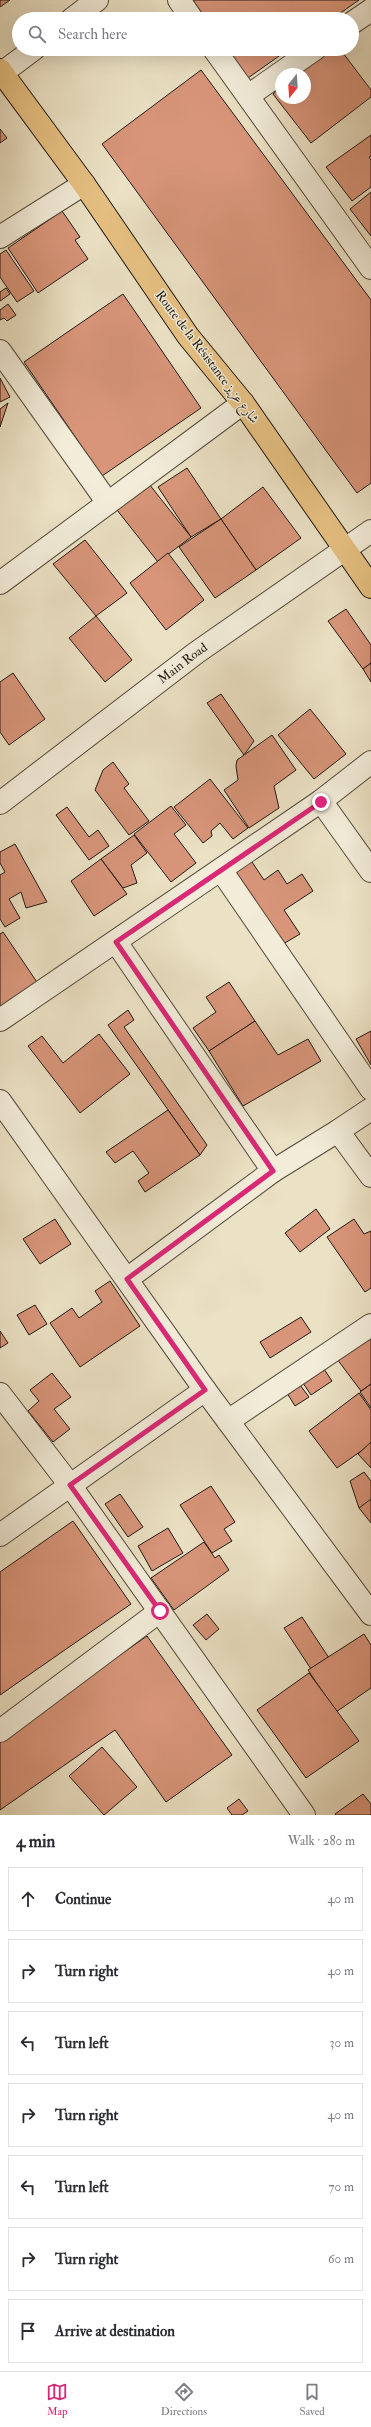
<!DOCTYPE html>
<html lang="en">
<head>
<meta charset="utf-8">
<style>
	:root { --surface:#fff; --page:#f2f2f3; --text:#2b2b33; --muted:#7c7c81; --line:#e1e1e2; --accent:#db2777 }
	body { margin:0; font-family:"IM FELL Double Pica",Amiri,serif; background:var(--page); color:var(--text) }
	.compass { position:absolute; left:275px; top:68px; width:36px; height:36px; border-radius:50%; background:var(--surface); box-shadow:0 4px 16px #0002; rotate:197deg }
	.stop { position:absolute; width:12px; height:12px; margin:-9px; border:3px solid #db2777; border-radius:50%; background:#fff }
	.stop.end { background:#db2777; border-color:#fff; box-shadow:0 1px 4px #0008 }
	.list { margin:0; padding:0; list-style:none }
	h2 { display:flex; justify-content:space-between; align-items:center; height:52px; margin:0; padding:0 16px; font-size:17px }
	h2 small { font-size:13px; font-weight:400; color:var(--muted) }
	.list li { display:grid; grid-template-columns:26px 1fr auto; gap:12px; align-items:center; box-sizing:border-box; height:64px; margin:0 8px 8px; padding:0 8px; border:1px solid var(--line); border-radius:0px }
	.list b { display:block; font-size:15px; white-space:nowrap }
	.list em { font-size:13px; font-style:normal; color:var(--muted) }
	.icon { flex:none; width:22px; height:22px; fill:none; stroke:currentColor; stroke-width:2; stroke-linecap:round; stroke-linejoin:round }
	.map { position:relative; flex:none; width:371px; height:1815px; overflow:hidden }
	.search { position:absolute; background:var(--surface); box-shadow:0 4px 16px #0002; left:12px; right:12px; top:12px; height:44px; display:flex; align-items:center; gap:10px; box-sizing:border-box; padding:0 14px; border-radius:22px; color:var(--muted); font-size:15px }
	.sheet { height:556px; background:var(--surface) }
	nav { display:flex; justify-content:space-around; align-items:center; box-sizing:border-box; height:56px; border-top:1px solid var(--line); background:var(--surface); font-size:11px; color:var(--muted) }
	nav a { display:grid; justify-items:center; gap:2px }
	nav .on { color:var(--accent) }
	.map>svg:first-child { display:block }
	.building { fill:#d8957a; stroke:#211810 }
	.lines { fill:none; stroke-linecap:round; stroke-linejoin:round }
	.street-casing { stroke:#544a3d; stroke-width:24 }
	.primary-casing { stroke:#211810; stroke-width:24 }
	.street { stroke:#f2ecd9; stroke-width:22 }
	.primary { stroke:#e6c082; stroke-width:22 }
	.route { stroke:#db2777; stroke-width:5 }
	.labels { text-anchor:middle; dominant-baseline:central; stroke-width:3; stroke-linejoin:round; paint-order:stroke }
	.street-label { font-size:13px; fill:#211810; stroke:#f2ecd9 }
</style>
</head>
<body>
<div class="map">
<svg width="371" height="1815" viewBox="0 0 371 1815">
	<rect width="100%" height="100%" fill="#ebe1c4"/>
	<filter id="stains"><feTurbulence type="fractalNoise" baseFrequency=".005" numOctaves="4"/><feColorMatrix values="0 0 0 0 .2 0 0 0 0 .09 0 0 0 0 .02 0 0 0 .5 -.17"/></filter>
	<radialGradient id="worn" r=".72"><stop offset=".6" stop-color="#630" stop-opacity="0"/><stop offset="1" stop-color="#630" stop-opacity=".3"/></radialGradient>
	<g class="building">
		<path d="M0,0H10L0,7Z"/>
		<path d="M193,0H359L332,19H206Z"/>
		<path d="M228,49H289L248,78Z"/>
		<path d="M332,49H340L371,90V97L311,143L273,94L281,87V98H305V74H299Z"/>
		<path d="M201,70L371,300V483L357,493L102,144Z"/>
		<path d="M0,129L7,138L0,143Z"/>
		<path d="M371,135V156L369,157L371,160V187L352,201L326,167Z"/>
		<path d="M371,192V236L350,209Z"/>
		<path d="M62,211L80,237L75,240L88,259L38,293L8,248Z"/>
		<path d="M6,250L34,291L17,302L0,277V254Z"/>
		<path d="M6,288L10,294L0,301V292Z"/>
		<path d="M123,294L201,408L102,476L24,362Z"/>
		<path d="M8,304L16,315L7,321L4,318L0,320V310Z"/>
		<path d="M0,378L10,397L0,402Z"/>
		<path d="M8,403L0,427V409Z"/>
		<path d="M187,468L221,519L191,537L158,487Z"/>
		<path d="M149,484L191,537L158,562L117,510Z"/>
		<path d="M263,487L301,538L256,570L221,519Z"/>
		<path d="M221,519L256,570L215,598L179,547Z"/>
		<path d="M85,540L127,593L96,616L53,564Z"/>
		<path d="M168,553L204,600L166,630L130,583Z"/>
		<path d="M346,609L371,645V663L363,669L328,621Z"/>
		<path d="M96,616L132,660L105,682L69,638Z"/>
		<path d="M371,663V682L363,669Z"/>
		<path d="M13,673L45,719L9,745L0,732V682Z"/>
		<path d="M221,694L254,741L244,755L207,703Z"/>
		<path d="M310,709L346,754L314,779L278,735Z"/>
		<path d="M272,735L296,770L274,786L279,808L249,828L224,790L238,780L236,766L237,760Z"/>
		<path d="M113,762L129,784L124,788L149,821L129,835L95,790L103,770Z"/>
		<path d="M210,779L248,828L233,839L220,823L211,831L212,836L203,843L174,807Z"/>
		<path d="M171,806L186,825L174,834L196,863L171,882L134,834Z"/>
		<path d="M67,807L89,837L98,830L109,846L89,860L56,815Z"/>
		<path d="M134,835L147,853L131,865L137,883L123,888L101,859Z"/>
		<path d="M15,844L47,902L26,908L21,892L9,899L20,918L5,927L0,919V875L5,872L0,863V852Z"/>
		<path d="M101,859L127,894L94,916L71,881Z"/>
		<path d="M250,859L264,880L278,870L287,884L302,874L313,891L284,910L300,934L278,947L228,873Z"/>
		<path d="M3,932L41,988L0,1009V934Z"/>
		<path d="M229,982L255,1021L209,1051L193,1028L216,1012L206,997Z"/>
		<path d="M128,1010L134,1020L124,1027L207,1145L200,1155L108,1025Z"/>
		<path d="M255,1021L278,1055L308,1039L321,1061L243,1106L209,1051Z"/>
		<path d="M371,1031V1065L356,1039Z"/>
		<path d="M99,1034L130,1074L80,1113L28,1046L42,1036L63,1063Z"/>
		<path d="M168,1110L200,1155L145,1192L138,1181L149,1173L133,1151L115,1163L106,1152Z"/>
		<path d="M316,1209L330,1229L300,1252L285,1233Z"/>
		<path d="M55,1219L71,1244L40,1264L23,1239Z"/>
		<path d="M354,1219L364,1234L371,1231V1288L365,1292L327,1237Z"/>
		<path d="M110,1281L140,1326L80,1367L50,1323L72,1308L79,1318L102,1302L95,1291Z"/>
		<path d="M35,1305L47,1324L29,1335L17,1315Z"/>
		<path d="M301,1317L311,1332L270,1358L260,1342Z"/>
		<path d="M0,1331L8,1343L0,1348Z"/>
		<path d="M371,1334V1384L361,1391L337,1359Z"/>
		<path d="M324,1369L332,1381L311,1395L303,1383Z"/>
		<path d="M52,1373L71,1397L54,1409L70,1429L53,1442L28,1411L39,1401L30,1390Z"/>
		<path d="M371,1384V1408L360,1392Z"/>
		<path d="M300,1385L309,1397L295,1406L287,1393Z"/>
		<path d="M359,1393L371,1410V1444L337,1468L309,1431Z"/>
		<path d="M371,1442V1468L358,1454Z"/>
		<path d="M364,1472L371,1481V1505L359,1508L350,1481Z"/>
		<path d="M211,1486L235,1522L224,1529L232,1541L212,1553L180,1505Z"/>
		<path d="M120,1494L143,1527L128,1537L105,1504Z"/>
		<path d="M371,1499V1523L359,1508Z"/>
		<path d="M73,1521L131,1604L0,1695V1572Z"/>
		<path d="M168,1528L183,1553L152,1571L138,1546Z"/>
		<path d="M204,1542L215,1558L219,1555L229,1570L174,1610L151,1578Z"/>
		<path d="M207,1614L219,1629L206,1640L193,1625Z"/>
		<path d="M302,1617L329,1658L311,1669L284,1628Z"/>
		<path d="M364,1634L371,1645V1688L336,1712L308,1670Z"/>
		<path d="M147,1636L232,1755L166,1802L115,1730L0,1810V1739Z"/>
		<path d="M309,1673L359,1741L306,1778L257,1710Z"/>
		<path d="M102,1747L137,1787L104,1815L69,1776Z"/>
		<path d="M363,1794L371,1804V1815H336L335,1814Z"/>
		<path d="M239,1799L248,1811L242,1815H232L227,1808Z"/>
	</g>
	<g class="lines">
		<g class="street-casing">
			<g id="street">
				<path d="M179,0L192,19"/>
				<path d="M72,19L97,0"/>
				<path d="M352,23L371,10"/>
				<path d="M214,49L371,268"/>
				<path d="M2,73L34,49"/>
				<path d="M248,96L315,49"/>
				<path d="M0,237L84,184"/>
				<path d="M0,351L108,503"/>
				<path d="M0,583L243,403"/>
				<path d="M321,801L371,871"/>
				<path id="s1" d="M0,803L196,653L371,531"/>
				<path d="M221,870L371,1089"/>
				<path d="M116,942L273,1171"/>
				<path d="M0,1020L321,801L371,762"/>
				<path d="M0,1101L205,1390L371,1614"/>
				<path d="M338,1131L371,1109"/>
				<path d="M127,1279L273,1171L338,1131L371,1176"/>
				<path d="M0,1394L70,1485L304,1815"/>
				<path d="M228,1421L371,1325"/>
				<path d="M0,1535L205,1390"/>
				<path d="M0,1731L160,1611"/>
			</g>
		</g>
		<g class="primary-casing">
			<path id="primary" d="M0,70L84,184L188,336L243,403L371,587"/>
		</g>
		<use href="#street" class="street"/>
		<use href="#primary" class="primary"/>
	</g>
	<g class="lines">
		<path class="route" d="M160,1611L70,1485L205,1390L127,1279L273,1171L116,942L321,802"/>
	</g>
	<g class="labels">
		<g class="street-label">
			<text transform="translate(207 357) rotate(53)">Route de la Résistance شارع عزيز</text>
			<text stroke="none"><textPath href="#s1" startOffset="230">Main Road</textPath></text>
		</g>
	</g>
	<rect width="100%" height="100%" filter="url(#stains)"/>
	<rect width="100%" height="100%" fill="url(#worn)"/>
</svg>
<svg class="compass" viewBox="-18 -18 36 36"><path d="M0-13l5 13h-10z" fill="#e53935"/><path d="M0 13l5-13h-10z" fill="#7c7c81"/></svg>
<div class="stop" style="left:160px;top:1611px"></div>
<div class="stop end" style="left:321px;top:802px"></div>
<div class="search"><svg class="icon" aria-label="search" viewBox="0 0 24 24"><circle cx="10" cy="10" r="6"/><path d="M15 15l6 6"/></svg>Search here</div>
</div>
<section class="sheet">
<h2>4 min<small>Walk · 280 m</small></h2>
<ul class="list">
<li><svg class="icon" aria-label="ahead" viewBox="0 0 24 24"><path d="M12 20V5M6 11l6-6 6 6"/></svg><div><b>Continue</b></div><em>40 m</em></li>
<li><svg class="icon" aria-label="right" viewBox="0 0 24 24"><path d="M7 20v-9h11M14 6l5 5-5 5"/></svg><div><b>Turn right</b></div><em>40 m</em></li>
<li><svg class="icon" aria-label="left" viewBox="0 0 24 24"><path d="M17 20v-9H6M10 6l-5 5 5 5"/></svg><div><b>Turn left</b></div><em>30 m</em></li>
<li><svg class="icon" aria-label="right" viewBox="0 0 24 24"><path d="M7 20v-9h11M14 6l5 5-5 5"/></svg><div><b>Turn right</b></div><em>40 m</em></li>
<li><svg class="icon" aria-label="left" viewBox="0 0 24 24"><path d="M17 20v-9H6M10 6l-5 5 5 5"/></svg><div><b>Turn left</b></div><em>70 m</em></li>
<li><svg class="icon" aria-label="right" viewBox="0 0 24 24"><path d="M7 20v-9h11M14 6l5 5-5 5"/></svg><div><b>Turn right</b></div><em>60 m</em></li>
<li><svg class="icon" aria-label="arrive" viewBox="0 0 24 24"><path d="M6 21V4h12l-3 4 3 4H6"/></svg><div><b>Arrive at destination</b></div></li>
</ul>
</section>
<nav>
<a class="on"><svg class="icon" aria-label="map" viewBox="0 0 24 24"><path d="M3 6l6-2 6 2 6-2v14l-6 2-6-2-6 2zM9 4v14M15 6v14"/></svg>Map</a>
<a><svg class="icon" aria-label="directions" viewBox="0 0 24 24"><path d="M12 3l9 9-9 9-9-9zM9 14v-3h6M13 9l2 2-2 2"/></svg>Directions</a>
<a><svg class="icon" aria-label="saved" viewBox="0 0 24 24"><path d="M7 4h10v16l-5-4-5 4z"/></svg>Saved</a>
</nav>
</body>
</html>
